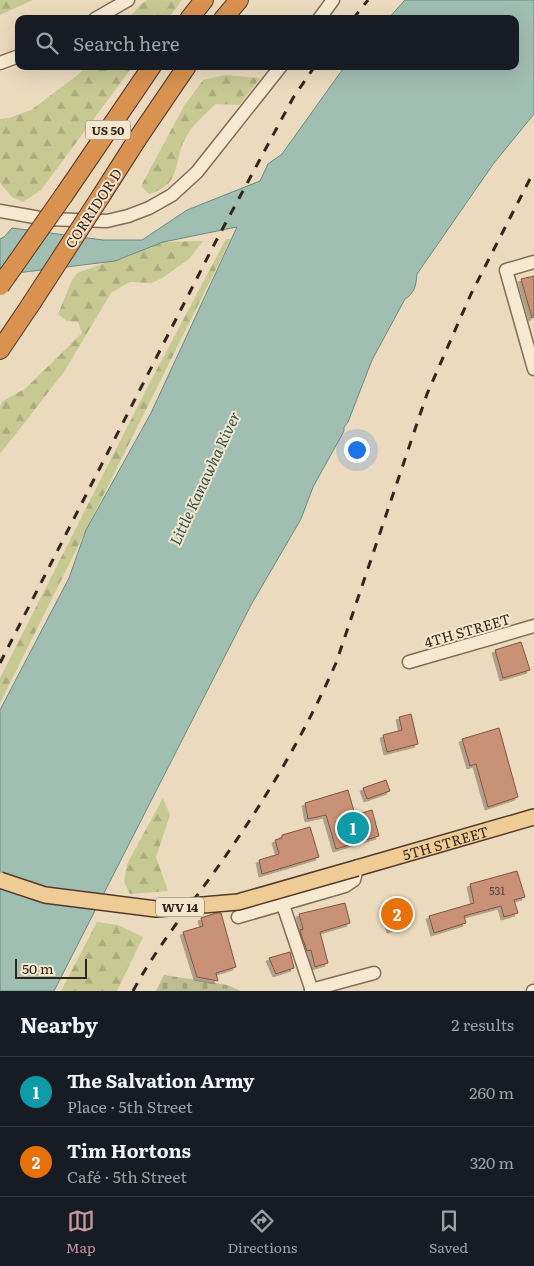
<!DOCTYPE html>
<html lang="en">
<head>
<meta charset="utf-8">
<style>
	:root { --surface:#171b24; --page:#242831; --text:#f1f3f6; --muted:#9ea1a6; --line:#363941; --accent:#c5999e }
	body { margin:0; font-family:Literata,serif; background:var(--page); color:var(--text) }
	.scale { position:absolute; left:15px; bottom:12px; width:72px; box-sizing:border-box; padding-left:5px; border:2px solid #33251c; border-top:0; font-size:14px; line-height:18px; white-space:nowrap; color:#33251c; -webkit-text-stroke:4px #f4e5cd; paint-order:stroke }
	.you { position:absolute; left:356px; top:449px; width:18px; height:18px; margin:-12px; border:4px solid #fff; border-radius:50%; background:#1a73e8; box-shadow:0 0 0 8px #1a73e833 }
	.badge { display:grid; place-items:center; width:32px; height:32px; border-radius:50%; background:var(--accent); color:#fff; font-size:16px; font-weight:700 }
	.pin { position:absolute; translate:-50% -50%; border:2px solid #fff; box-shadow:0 1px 5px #0006 }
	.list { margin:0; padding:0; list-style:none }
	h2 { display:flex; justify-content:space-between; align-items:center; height:65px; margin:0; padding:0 20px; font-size:21px }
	h2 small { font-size:16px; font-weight:400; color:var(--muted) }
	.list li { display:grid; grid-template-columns:32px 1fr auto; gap:15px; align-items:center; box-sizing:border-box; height:70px; padding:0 20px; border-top:1px solid var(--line) }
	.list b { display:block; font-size:19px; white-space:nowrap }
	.list p { margin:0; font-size:16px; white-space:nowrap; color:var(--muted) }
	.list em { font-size:16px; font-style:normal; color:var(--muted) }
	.icon { flex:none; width:28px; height:28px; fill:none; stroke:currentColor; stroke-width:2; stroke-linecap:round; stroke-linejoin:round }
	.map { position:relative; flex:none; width:534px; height:991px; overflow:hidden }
	.search { position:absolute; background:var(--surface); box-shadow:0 5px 20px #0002; left:15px; right:15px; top:15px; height:55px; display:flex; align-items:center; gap:12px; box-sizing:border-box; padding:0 18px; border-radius:10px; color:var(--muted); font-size:19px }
	.sheet { height:205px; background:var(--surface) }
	nav { display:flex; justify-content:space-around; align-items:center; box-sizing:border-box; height:70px; border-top:1px solid var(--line); background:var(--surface); font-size:14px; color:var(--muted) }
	nav a { display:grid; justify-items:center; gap:2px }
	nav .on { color:var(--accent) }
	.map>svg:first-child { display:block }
	.forest { fill:url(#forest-firs) }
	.cemetery { fill:url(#cemetery-stones) }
	.water { fill:#a1beb3; stroke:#698b80 }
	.building { fill:#c99175; stroke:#82533e; filter:url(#shadow) }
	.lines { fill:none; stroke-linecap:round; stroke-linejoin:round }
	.minor-casing { stroke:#836b58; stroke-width:15 }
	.major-casing { stroke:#513a2c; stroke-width:18 }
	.highway-casing { stroke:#513a2c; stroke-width:20 }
	.minor { stroke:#f7e9d1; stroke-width:12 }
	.major { stroke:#efcc96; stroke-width:15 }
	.highway { stroke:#da9250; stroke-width:18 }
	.rail { stroke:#33251c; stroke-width:3; stroke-dasharray:9 9; stroke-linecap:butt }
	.major-bridge-casing { stroke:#513a2c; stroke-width:18; stroke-linecap:butt }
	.highway-bridge-casing { stroke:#513a2c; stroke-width:20; stroke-linecap:butt }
	.major-bridge { stroke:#efcc96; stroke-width:15 }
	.highway-bridge { stroke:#da9250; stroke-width:18 }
	.labels { text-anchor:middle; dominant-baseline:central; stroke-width:4; stroke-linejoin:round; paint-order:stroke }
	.number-label { font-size:11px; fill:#584032 }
	.shield { fill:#f4e5cd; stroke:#6d5f51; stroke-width:1 }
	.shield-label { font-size:12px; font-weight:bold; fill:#33251c }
	.street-label { font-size:14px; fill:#33251c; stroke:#f4e5cd }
	.water-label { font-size:15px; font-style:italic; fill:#2b534d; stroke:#f4e5cd }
</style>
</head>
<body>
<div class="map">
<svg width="534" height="991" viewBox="0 0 534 991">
	<defs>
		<pattern id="forest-firs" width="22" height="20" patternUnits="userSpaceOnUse" patternTransform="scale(1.25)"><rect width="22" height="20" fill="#c7c993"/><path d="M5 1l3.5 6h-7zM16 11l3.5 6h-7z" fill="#abac7e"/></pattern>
		<pattern id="cemetery-stones" width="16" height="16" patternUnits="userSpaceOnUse" patternTransform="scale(1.25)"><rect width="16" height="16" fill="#bcbe92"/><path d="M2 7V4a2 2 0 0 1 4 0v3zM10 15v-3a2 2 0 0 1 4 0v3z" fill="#a2a37d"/></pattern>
		<filter id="shadow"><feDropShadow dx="-3" dy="3" stdDeviation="0" flood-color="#0004"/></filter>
	</defs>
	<rect width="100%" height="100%" fill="#ecdabe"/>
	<g class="forest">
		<path d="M0,0H33L0,15Z"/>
		<path d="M147,0H182L168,19H128L141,4Z"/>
		<path d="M86,66H133L41,190L23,202L12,197L0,183V119L9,118L31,110L79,74Z"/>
		<path d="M225,75L260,78L239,105L216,104C204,115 192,125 185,139C173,162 182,185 149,194L141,186L184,106L203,80Z"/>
		<path d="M226,239H231L0,703V678L147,388Z"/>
		<path d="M203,241L189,259L162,278L152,283L130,282L111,293L64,372L0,454V406L3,401L26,388L82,333L78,322L67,321L58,314L72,280L77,273L163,242Z"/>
		<path d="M163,798L170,815L156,857L168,891L130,894L124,882L127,864Z"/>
		<path d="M97,922L118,925L143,937L117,991H61Z"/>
	</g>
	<path class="cemetery" d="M164,975L227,985L241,991H156Z"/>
	<path class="water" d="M405,0H534V114L494,163L417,274C416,285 415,293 405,299L372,360L348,422L344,427V431L313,487L301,519L251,605L54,991H0V710L69,578L86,530L151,413L237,227L163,242L115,261L0,275V239L4,237L12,228L103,240H142L187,210L260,181L268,164L282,154L345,66H515V19H388Z"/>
	<g class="building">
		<path d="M534,276V317L532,318L521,279Z"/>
		<path d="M521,642L530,670L503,678L495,650Z"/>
		<path d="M411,714L418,744L387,752L383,735L402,730L399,717Z"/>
		<path d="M499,728L518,797L488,807L476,764L470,766L462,739Z"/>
		<path d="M386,780L390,791L367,799L363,788Z"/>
		<path d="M348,790L355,815L372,810L379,836L336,849L326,815L308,819L305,803Z"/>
		<path d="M310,827L319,857L262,874L259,860L279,854L275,840L282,838V835Z"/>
		<path d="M517,871L525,897L514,900L518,913L504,917L501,906L464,916L466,923L434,933L429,916L474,903L470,884Z"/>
		<path d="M405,898L412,924L390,930L383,904Z"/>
		<path d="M345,903L350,923L320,932L328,963L315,967L311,950L307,951L302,937L300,930L303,929L299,914Z"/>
		<path d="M216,913H221L236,967L216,973L218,981L197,977L183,932L203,926L201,918Z"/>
		<path d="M290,952L294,968L276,974L269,958Z"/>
	</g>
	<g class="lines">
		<g class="minor-casing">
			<g id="minor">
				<path d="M95,19L128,0"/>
				<path d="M319,19L333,0"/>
				<path d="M0,63L19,56"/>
				<path d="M0,211L46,219L107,221L128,216L149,208L172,195L197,172L281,66"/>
				<path d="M534,262L506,270L534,369"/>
				<path d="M409,662L534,626"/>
				<path d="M283,905L312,991"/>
				<path d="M238,917L345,886L354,880L357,868"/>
				<path d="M311,990L374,973"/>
				<path d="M533,991H534"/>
			</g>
		</g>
		<g class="major-casing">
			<g id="major">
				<path id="s1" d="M357,868L534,817"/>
			</g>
		</g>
		<g class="highway-casing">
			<g id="highway">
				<path d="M189,19L204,0"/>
				<path d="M223,19L239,0"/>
				<path d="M64,195L152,66"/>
				<path d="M101,196L138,138L187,66"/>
				<path d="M0,350L31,304"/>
			</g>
		</g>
		<use href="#minor" class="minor"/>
		<use href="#major" class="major"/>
		<use href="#highway" class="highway"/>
		<g class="rail">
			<path d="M353,19L368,0"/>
			<path d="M0,663L216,241L293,98L315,66"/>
			<path d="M133,991C160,941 197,898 229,851C270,792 307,729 336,663L427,394L471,294L534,171"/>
		</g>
		<g class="major-bridge-casing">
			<path id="major-bridge" d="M0,880L45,895L156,909L238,902L357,868"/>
		</g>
		<g class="highway-bridge-casing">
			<g id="highway-bridge">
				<path d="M0,286L64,195"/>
				<path d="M31,304L101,196"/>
			</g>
		</g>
		<use href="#major-bridge" class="major-bridge"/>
		<use href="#highway-bridge" class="highway-bridge"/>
	</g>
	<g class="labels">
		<g class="number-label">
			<text x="497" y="890">531</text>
		</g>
		<g class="shield">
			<rect x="85.5" y="120.5" width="45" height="19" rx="4"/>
			<rect x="156" y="897.5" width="48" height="19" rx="4"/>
		</g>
		<g class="shield-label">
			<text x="108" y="130">US 50</text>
			<text x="180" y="907">WV 14</text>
		</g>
		<g class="street-label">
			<text transform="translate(93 208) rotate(-57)">CORRIDOR D</text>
			<text transform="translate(467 630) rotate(-16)">4TH STREET</text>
			<text stroke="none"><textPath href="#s1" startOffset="92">5TH STREET</textPath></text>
		</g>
		<g class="water-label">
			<text transform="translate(204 478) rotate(-65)">Little Kanawha River</text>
		</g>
	</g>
</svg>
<div class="scale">50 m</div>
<div class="you"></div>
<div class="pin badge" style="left:353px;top:828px;background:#0f9aa8">1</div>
<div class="pin badge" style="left:397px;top:914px;background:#e8710a">2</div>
<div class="search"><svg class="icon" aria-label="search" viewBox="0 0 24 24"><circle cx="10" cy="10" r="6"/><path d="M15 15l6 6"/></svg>Search here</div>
</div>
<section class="sheet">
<h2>Nearby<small>2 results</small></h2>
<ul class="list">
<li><span class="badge" style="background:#0f9aa8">1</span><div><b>The Salvation Army</b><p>Place · 5th Street</p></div><em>260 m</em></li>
<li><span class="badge" style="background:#e8710a">2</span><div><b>Tim Hortons</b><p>Café · 5th Street</p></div><em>320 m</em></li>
</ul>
</section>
<nav>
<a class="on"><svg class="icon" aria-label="map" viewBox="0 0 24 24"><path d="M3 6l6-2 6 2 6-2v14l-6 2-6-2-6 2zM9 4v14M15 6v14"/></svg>Map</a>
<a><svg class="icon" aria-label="directions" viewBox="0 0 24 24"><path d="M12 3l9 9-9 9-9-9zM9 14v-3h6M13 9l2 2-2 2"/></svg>Directions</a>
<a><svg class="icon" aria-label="saved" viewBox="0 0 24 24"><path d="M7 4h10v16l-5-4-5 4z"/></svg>Saved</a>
</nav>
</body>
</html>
